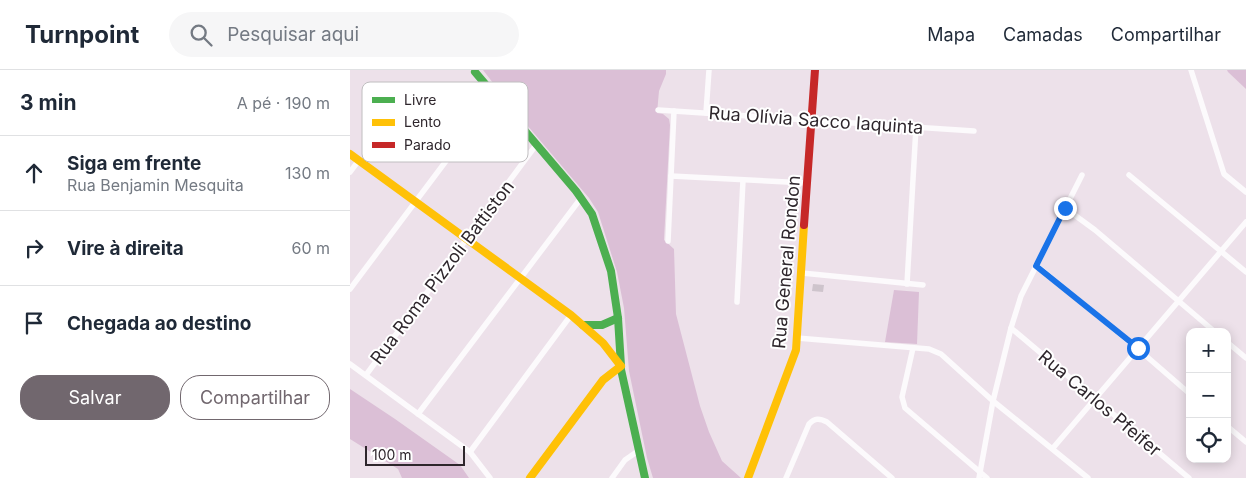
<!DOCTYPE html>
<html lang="pt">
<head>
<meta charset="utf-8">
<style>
	:root { --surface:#fff; --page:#f6f6f7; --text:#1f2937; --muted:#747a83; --line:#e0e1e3; --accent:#71676e }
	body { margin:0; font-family:Inter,sans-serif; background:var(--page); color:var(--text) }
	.controls { position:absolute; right:15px; bottom:15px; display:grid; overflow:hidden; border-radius:10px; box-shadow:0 2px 12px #0003 }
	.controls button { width:45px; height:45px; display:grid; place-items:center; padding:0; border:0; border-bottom:1px solid var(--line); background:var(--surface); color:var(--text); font:25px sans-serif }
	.scale { position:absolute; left:15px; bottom:12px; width:100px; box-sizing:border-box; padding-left:5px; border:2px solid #2e262c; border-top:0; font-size:14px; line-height:18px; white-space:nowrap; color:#2e262c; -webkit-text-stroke:4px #fff; paint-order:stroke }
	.stop { position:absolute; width:15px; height:15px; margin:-11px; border:4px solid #1a73e8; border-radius:50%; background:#fff }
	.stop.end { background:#1a73e8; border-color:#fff; box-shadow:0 1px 5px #0008 }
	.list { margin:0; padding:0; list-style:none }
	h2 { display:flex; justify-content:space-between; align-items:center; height:65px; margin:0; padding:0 20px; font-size:21px }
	h2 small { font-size:16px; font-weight:400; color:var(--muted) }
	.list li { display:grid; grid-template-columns:32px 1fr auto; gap:15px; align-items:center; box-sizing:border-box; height:75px; padding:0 20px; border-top:1px solid var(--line) }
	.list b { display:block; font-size:19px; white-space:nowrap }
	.list p { margin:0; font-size:16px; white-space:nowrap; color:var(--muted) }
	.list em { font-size:16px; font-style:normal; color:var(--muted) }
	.actions { display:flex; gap:10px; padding:15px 20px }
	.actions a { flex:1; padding:11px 0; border:1px solid var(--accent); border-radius:20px; text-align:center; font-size:18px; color:var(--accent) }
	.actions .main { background:var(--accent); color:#fff }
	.icon { flex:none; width:28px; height:28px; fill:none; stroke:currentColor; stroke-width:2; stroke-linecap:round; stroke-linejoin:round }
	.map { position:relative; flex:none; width:896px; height:408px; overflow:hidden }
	header { display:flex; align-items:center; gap:30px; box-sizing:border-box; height:70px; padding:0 25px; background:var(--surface); border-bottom:1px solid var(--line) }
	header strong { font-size:24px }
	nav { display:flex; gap:28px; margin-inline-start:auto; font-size:18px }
	.search { width:350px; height:45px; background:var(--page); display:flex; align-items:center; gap:12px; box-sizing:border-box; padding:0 18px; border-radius:28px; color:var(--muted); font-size:19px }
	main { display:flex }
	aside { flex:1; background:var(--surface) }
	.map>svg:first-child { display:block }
	.green { fill:#dbbfd6 }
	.building { fill:#cec4cc }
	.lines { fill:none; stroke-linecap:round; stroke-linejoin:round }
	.street { stroke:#fcfafc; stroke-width:5.5 }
	.fast { stroke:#4caf50; stroke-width:8 }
	.slow { stroke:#ffc107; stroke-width:8 }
	.jam { stroke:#c62828; stroke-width:8 }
	.route { stroke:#1a73e8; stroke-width:6 }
	.labels { text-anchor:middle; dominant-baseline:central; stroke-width:4; stroke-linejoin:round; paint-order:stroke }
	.street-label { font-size:18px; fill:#2e262c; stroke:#fff }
	.key { fill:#fff; stroke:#c0bec0; stroke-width:1 }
	.key-label { font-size:14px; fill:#2e262c }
</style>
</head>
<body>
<header>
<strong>Turnpoint</strong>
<div class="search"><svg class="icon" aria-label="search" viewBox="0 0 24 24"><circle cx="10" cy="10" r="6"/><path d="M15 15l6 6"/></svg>Pesquisar aqui</div>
<nav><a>Mapa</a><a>Camadas</a><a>Compartilhar</a></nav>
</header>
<main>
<aside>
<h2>3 min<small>A pé · 190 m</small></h2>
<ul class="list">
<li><svg class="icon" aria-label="ahead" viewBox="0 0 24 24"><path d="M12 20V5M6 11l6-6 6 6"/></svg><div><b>Siga em frente</b><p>Rua Benjamin Mesquita</p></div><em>130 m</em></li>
<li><svg class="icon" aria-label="right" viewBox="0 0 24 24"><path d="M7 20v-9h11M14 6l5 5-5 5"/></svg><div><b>Vire à direita</b></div><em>60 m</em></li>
<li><svg class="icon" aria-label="arrive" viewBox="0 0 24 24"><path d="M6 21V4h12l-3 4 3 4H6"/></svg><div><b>Chegada ao destino</b></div></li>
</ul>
<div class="actions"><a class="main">Salvar</a><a>Compartilhar</a></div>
</aside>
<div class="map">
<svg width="896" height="408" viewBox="0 0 896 408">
	<rect width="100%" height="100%" fill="#ede1ea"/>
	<g class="green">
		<path d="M133,0H316V4L309,21L307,43L313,44L319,49L320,55L314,170L324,179L326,244L350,336L359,362L372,391L391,408H303L297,388L279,301L274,238L267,202L248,142L239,128L160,35Z"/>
		<path d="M877,0H896V19L878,2Z"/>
		<path d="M544,220L569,222L567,274L535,272Z"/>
		<path d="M0,319L45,349L110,395L119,408H52L48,399L0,369Z"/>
	</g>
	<path class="building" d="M463,214L474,215L473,222L462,221Z"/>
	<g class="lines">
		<g class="street">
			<path d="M841,0L874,104L896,122"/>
			<path d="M308,40L624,61"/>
			<path d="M356,43L359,0"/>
			<path d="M0,102L9,90"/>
			<path d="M779,105L896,202"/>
			<path d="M321,106L457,113"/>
			<path d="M715,138L745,160L865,262"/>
			<path d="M318,171L324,41"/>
			<path d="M686,195L788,279L840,324"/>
			<path d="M452,203L573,215"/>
			<path d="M557,214L566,57"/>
			<path d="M0,219L144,27"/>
			<path d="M387,232L393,110"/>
			<path d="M661,258L839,408"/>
			<path d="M447,268L579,279L591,284L643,331L738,408"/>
			<path d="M877,272L896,288"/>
			<path d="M563,278L552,327L555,338L637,408"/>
			<path d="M0,294L120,382L140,408"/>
			<path d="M16,305L186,75"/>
			<path d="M68,344L231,128"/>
			<path d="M877,356L896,372"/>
			<path d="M703,378L896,152"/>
			<path d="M120,382L221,245"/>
			<path d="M262,408L275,390L288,381"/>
			<path d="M436,408L459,354C465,348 469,348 477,352L542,408"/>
			<path d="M629,408L643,331L661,258L671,226L732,105"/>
		</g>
		<g class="fast">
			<path d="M125,2L226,121L242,144L261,201L268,248L271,296"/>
			<path d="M233,255H252L268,248"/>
			<path d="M270,295L295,408"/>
		</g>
		<g class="slow">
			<path d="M0,84L221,245L253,273L270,295"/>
			<path d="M180,408L253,310L271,296"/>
			<path d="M398,408L446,280L454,155"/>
		</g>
		<path class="jam" d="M454,155L465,0"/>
	</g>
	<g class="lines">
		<path class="route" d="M715,138L686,196L788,278"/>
	</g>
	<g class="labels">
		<g class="street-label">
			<text transform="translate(466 50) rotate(4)">Rua Olívia Sacco Iaquinta</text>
			<text transform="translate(436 192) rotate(-85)">Rua General Rondon</text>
			<text transform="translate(92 202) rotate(-53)">Rua Roma Pizzoli Battiston</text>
			<text transform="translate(750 333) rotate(40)">Rua Carlos Pfeifer</text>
		</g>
	</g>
	<rect x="12" y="12" width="166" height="80" rx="8" class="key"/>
	<rect x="22" y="27" width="23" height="6" fill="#4caf50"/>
	<rect x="22" y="49" width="23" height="7" fill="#ffc107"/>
	<rect x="22" y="72" width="23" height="6" fill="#c62828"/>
	<g class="key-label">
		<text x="54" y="35">Livre</text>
		<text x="54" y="57">Lento</text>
		<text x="54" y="80">Parado</text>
	</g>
</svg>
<div class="controls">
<button>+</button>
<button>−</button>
<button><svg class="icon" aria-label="locate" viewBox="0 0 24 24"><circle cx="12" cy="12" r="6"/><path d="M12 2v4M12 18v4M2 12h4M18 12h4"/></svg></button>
</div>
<div class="scale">100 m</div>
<div class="stop" style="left:788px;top:278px"></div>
<div class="stop end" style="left:715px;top:138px"></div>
</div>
</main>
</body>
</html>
